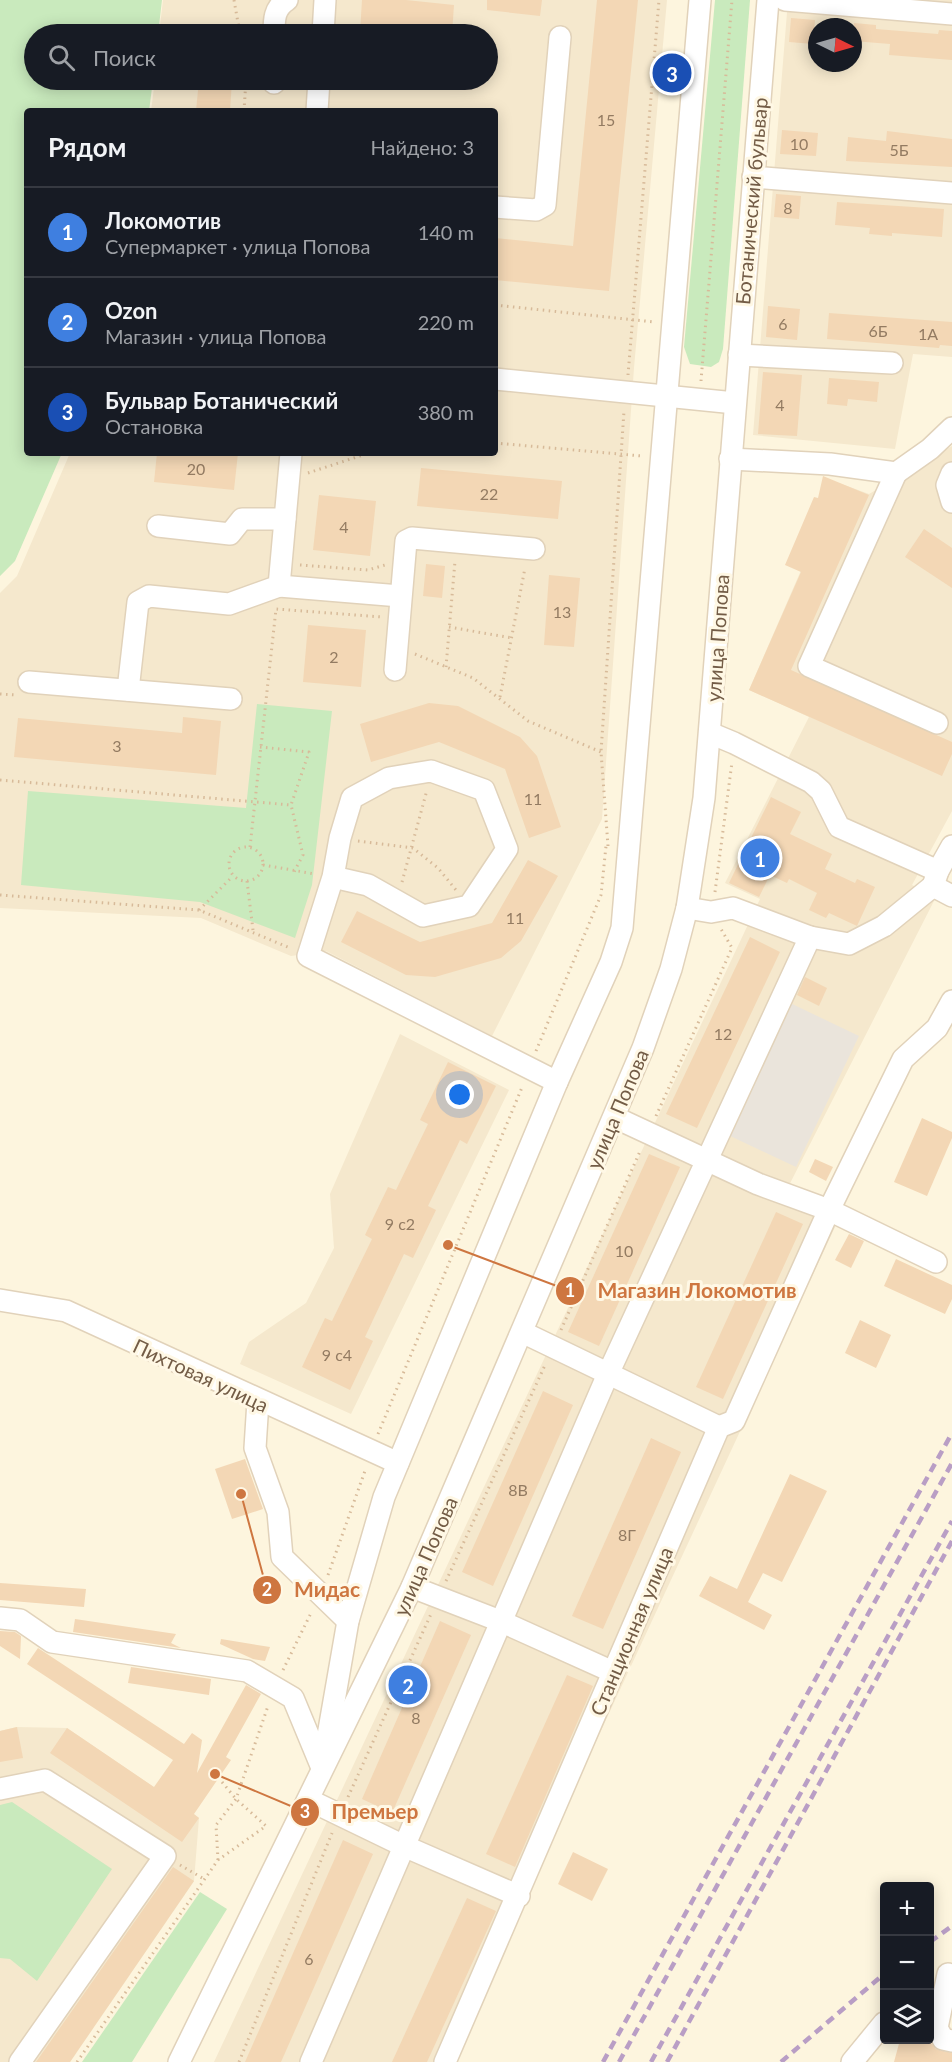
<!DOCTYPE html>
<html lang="ru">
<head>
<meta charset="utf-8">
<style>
	:root { --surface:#171b24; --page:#20242c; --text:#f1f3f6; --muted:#9ea1a6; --line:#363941; --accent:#8c9099 }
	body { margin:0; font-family:Lato,sans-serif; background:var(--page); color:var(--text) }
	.controls { position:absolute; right:18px; bottom:18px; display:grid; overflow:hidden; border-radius:6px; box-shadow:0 3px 15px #0003 }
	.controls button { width:54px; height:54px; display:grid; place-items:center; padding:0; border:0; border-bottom:2px solid var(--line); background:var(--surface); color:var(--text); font:30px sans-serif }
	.compass { position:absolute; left:808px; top:18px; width:54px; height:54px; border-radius:50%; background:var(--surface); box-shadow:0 3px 15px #0003; rotate:95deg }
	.you { position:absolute; left:460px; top:1095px; width:21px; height:21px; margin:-15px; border:4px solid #fff; border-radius:50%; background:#1a73e8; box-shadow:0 0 0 9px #1a73e833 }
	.badge { display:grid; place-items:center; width:39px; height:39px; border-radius:50%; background:var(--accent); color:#fff; font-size:20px; font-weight:700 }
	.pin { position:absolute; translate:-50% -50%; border:3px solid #fff; box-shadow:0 2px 6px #0006 }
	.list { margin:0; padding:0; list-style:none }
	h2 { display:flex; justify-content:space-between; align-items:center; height:78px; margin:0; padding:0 24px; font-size:26px }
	h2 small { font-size:20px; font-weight:400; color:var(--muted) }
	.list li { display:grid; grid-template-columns:39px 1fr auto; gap:18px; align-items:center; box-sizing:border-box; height:90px; padding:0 24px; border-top:2px solid var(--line) }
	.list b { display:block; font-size:22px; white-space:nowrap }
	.list p { margin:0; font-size:20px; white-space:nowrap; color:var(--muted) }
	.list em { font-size:20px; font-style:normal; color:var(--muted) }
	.icon { flex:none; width:33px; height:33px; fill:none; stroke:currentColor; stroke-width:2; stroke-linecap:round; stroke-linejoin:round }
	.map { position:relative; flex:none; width:952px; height:2062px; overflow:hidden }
	.search { position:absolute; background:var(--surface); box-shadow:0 3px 15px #0003; left:24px; top:24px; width:474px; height:66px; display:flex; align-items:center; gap:15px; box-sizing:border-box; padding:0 21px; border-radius:33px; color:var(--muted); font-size:22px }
	.panel { position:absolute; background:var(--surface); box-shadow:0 3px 15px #0003; left:24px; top:108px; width:474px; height:348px; border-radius:6px }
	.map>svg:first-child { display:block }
	.residential { fill:#f5e8cd; fill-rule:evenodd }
	.industrial { fill:#eae4db }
	.green { fill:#c9eabd }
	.building { fill:#f3d7b5 }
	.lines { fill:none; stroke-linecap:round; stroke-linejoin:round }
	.minor-casing { stroke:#e1d2ba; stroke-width:24 }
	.path { stroke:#d7ba99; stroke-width:3; stroke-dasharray:1.5 4.5; stroke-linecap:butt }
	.minor { stroke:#fff; stroke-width:21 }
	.rail { stroke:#b99ec5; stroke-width:4.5; stroke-dasharray:9 6; stroke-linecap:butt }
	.labels { text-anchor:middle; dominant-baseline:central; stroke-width:6; stroke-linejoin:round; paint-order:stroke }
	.number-label { font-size:16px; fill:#937b62 }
	.street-label { font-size:20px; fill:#735c46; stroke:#fff8e5 }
	.leader { fill:none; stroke:#ce7640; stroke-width:2 }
	.callout-dot { fill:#ce7640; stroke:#fff8e5; stroke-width:2 }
	.mark-label { font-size:18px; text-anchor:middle; font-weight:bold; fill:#fff }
	.callout-label { font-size:21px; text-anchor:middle; font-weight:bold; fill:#ce7640; stroke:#fff8e5; stroke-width:6; stroke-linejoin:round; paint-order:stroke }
</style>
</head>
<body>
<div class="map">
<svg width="952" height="2062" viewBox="0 0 952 2062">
	<rect width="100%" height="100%" fill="#fdf5de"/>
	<g class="residential">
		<path d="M163,0H667L634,368L602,819L492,1036L326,951L291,956L201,918L0,908V593L17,576L70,453H495V111H151L155,80H488V34H159Z"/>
		<path d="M788,0H952V357L913,354L895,449L753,435ZM817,27H853V63H817Z"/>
		<path d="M952,446V811L912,885L936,897L781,1201L835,1227L447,2062H214L760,899L725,883L809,717L749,690L839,483L869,494Z"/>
		<path d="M400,1034L509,1090L351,1414L240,1364L249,1342L306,1303L334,1248L330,1194Z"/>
		<path d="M17,1727L67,1728L199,1818L194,1881L70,2062H0V1731Z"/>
	</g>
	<path class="industrial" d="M788,1002L859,1036L796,1167L726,1134Z"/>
	<g class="green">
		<path d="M0,0H162L158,34H34V80H153L149,111H27V453H62L15,561L0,576Z"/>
		<path d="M715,0H750L723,349L719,362L711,367L690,364L684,347Z"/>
		<path d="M257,704L332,711L312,885L295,938L200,902L21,885L28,791L246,808Z"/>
		<path d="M12,1802L112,1869L37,1981L10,1959L0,1958V1805Z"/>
		<path d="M200,1892L227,1909L132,2062H82Z"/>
	</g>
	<g class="building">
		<path d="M362,0H406L454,5L452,34L360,33Z"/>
		<path d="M487,0H542L540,16L487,10Z"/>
		<path d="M597,0H638L609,291L495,280V238L573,246Z"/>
		<path d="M791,18L815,20L813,44L789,42Z"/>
		<path d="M854,23L876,25V29L938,34L939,30L952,31V60L889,55L890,44L853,41Z"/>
		<path d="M199,80H232L230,111H196Z"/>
		<path d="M782,130L818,133L816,156L780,154Z"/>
		<path d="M887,131L952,139V167L846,161L848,137L886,141Z"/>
		<path d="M776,194L801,196L799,219L774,217Z"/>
		<path d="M837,202L944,209L942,237L892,233V236L869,234L870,228L835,225Z"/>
		<path d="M768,306L800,309L797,340L766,337Z"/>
		<path d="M829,313L952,322V346L940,345L939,348L827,339Z"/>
		<path d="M763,372L802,375L797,436L758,434Z"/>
		<path d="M829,378L879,382L877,402L848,399L847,406L827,404Z"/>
		<path d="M157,453H238L234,490L154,482Z"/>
		<path d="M421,468L562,481L558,519L417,506Z"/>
		<path d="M823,476L869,495L791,670L952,742V754L942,776L749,690L801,572L785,565L814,497L818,498Z"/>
		<path d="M319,495L376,501L370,556L313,550Z"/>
		<path d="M924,529L952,548V588L905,557Z"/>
		<path d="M426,564L445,566L442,598L423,596Z"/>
		<path d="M549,575L580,578L574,647L544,645Z"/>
		<path d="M308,625L366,630L361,687L303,682Z"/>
		<path d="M429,703L458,706L520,737L537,756L561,827L529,838L505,769L439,742L371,762L360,724Z"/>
		<path d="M183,717L221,721L216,775L14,757L18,718L182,733Z"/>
		<path d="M771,797L801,812L790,834L832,854L825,869L855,883L857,879L875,887L857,926L829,913L826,918L809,910L817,893L789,879L787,883L770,875L759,897L729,883Z"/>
		<path d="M528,860L558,876L521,941L501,958L435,977L406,975L341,942L357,911L420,942L492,923Z"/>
		<path d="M750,937L780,952L697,1128L666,1114Z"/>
		<path d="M805,977L827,988L819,1006L797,995Z"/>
		<path d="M448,1062L496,1086L467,1144L460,1140L428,1206L436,1210L413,1258L404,1254L365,1337L373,1341L350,1390L302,1367L325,1318L332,1321L372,1239L365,1235L388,1187L396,1190L428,1124L420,1120Z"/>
		<path d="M922,1118L952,1132V1138L927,1196L894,1182Z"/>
		<path d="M649,1154L680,1167L599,1346L568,1332Z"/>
		<path d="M815,1159L833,1167L826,1181L809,1172Z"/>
		<path d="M776,1212L803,1224L723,1399L696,1387Z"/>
		<path d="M849,1234L864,1241L851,1268L835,1260Z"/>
		<path d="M896,1259L952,1285V1299L945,1314L884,1286Z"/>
		<path d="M860,1320L891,1335L876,1368L845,1353Z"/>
		<path d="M543,1391L573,1405L493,1586L462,1572Z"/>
		<path d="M651,1438L681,1452L603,1629L572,1616Z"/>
		<path d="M245,1459L263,1509L232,1519L215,1469Z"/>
		<path d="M790,1474L827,1491L782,1582L763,1573L748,1602L772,1615L764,1630L699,1596L710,1576L737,1589Z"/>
		<path d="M0,1583L86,1589L84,1607L0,1600Z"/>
		<path d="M75,1619L176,1634L171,1643L181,1648L73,1632Z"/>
		<path d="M440,1621L471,1635L392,1813L362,1799Z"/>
		<path d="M0,1631L15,1632L21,1636L20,1659L0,1646Z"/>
		<path d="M221,1639L270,1647L265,1661L253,1659L220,1644Z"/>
		<path d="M38,1648L184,1744L192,1733L202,1740L197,1773L246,1685L261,1694L226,1757L231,1760L194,1814L199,1818L182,1842L50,1753L67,1728L154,1787L173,1760L27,1664Z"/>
		<path d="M131,1667L211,1679L209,1695L128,1683Z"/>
		<path d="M567,1675L593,1686L515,1867L486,1854Z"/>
		<path d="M17,1727L23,1758L0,1762V1731Z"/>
		<path d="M343,1840L373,1854L281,2062H245Z"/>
		<path d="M573,1852L608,1869L592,1901L558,1884Z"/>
		<path d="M173,1867L194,1881L70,2062H36Z"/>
		<path d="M467,1898L496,1911L427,2062H392Z"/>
		<path d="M900,2040H929L936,2049L952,2053V2062H894Z"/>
	</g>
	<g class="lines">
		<g class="minor-casing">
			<g id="minor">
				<path d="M785,0L952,14"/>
				<path d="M274,34C274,20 274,8 287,0"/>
				<path d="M323,34L325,0"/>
				<path d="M274,83V80"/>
				<path d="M317,111L319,80"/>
				<path d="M753,177L952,193"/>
				<path d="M495,207L536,210L545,205L560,37"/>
				<path d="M739,355L892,363"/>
				<path d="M495,379L735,403"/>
				<path d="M730,459L830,464L896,473L930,449L952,428"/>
				<path d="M896,473L809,666L937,723"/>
				<path d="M952,473L947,485L952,502"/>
				<path d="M158,526L230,534L242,519H285"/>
				<path d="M279,586L400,596"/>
				<path d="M395,670L406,541L412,538L534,549"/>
				<path d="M29,682L231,699"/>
				<path d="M128,690L138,602L149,596L229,604L279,586L291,453"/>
				<path d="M710,733L734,743L811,782L821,791L839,827L938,871"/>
				<path d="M952,846L938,871L933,886L952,896"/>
				<path d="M333,877L340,838L352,798L389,778L431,771L484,790L507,849L469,906L423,916L368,885L333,877L308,956L557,1082"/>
				<path d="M810,937L849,944L884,926L933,886"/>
				<path d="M614,1117L758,1184L829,1210L936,1262"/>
				<path d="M0,1300L66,1311L398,1463"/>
				<path d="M522,1332L719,1427"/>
				<path d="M258,1401L255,1448L278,1512L282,1557L348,1621"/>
				<path d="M412,1587L500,1621L613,1672"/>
				<path d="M0,1618L20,1620L52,1642L247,1671L293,1698L322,1768"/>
				<path d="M326,1747L348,1621L384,1497L557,1082L611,962L622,928L700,0"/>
				<path d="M0,1789L45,1780L165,1856L20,2062"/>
				<path d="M309,1800L404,1846L519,1896"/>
				<path d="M952,1975L948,1974L937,2028L943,2039L952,2041"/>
				<path d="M179,2062L412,1587L643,1048L671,969L687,908L704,798L768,0"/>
				<path d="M311,2062L608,1374L810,937L733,908L711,912L687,908"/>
				<path d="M445,2062L719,1427L734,1421L829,1210L903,1059L937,1028L952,1001"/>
				<path d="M852,2062L884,2023"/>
			</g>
		</g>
		<g class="path">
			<path d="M234,0L240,34"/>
			<path d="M244,111L246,80"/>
			<path d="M495,305L654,322"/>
			<path d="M628,375L659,0"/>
			<path d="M701,381L732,0"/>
			<path d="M495,443L642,456"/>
			<path d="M308,473L369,453"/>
			<path d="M300,565L368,570L385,565"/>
			<path d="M449,627L512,638"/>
			<path d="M415,654L473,678L528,721L601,752"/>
			<path d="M446,667L455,561"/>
			<path d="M0,694L16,695"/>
			<path d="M500,697L525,568"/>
			<path d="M260,747L309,752L291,805L303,855L294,872"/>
			<path d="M0,780L291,805"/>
			<path d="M358,841L413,848L438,868L456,890"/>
			<path d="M608,846L601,752L624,411"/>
			<circle cx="246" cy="864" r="17"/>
			<path d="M250,847L276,609L382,617"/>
			<path d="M263,865L315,874"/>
			<path d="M247,881L253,930"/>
			<path d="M402,882L427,790"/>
			<path d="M715,892L732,762"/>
			<path d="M0,895L199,910L290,948"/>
			<path d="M199,910L233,876"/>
			<path d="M536,1051L601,895L606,846"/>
			<path d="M656,1116L732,948L721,929"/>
			<path d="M561,1330L641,1149"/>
			<path d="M378,1434L523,1085"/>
			<path d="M328,1575L366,1468"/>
			<path d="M446,1581L546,1363"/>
			<path d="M283,1670L312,1611"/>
			<path d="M348,1797L431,1614"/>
			<path d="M218,1860L216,1825L236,1799L268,1706"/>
			<path d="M180,1865L204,1879"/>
			<path d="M77,2062L218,1860L266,1826L236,1799L222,1782"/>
			<path d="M239,2062L332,1833"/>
		</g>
		<use href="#minor" class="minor"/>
		<g class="rail">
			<path d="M930,1942L952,1926"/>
			<path d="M603,2062L952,1433"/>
			<path d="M619,2062L952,1463"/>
			<path d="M651,2062L952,1521"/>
			<path d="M667,2062L952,1541"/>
			<path d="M781,2062L884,1974"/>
		</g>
	</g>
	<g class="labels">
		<g class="number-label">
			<text x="606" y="119">15</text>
			<text x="799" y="143">10</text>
			<text x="899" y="149">5Б</text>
			<text x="788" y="207">8</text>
			<text x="783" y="323">6</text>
			<text x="878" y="330">6Б</text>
			<text x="928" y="333">1А</text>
			<text x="780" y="404">4</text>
			<text x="196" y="468">20</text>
			<text x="489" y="493">22</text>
			<text x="344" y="526">4</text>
			<text x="562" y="611">13</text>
			<text x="334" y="656">2</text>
			<text x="117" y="745">3</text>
			<text x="533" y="798">11</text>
			<text x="515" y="917">11</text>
			<text x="723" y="1033">12</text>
			<text x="400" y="1223">9 с2</text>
			<text x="624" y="1250">10</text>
			<text x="337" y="1354">9 с4</text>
			<text x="518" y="1489">8В</text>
			<text x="627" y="1534">8Г</text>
			<text x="416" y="1717">8</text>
			<text x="309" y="1958">6</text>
		</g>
		<g class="street-label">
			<text transform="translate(751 201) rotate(-85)">Ботанический бульвар</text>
			<text transform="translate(717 638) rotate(-86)">улица Попова</text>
			<text transform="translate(617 1109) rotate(-67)">улица Попова</text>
			<text transform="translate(201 1375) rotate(25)">Пихтовая улица</text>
			<text transform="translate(425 1556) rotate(-66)">улица Попова</text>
			<text transform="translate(631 1631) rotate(-67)">Станционная улица</text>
		</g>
	</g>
	<path class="leader" d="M448 1245L570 1291M241 1494L267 1590M215 1774L305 1812"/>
	<g class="callout-dot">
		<circle cx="448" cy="1245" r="6"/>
		<circle cx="241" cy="1494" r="6"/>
		<circle cx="215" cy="1774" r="6"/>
		<circle cx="570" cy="1291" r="15"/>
		<circle cx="267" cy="1590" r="15"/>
		<circle cx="305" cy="1812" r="15"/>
	</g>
	<g class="mark-label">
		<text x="570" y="1297">1</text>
		<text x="267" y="1596">2</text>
		<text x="305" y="1818">3</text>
	</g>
	<g class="callout-label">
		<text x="697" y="1298">Магазин Локомотив</text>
		<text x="327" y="1597">Мидас</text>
		<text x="375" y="1819">Премьер</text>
	</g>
</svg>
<div class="controls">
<button>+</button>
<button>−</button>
<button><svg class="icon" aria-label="layers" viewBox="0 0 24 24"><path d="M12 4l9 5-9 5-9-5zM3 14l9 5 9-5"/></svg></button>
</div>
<svg class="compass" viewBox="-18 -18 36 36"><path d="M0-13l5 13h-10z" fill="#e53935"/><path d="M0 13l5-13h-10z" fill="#9ea1a6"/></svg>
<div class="you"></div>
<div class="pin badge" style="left:760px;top:858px;background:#3f7fe0">1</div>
<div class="pin badge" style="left:408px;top:1685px;background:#3f7fe0">2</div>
<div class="pin badge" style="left:672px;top:73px;background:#1a4fb4">3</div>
<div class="search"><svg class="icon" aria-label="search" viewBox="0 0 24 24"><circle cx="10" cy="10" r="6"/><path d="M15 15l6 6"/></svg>Поиск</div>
<section class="panel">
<h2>Рядом<small>Найдено: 3</small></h2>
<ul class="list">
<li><span class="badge" style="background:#3f7fe0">1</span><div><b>Локомотив</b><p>Супермаркет · улица Попова</p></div><em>140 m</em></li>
<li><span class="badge" style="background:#3f7fe0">2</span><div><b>Ozon</b><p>Магазин · улица Попова</p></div><em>220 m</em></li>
<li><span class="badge" style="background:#1a4fb4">3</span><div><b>Бульвар Ботанический</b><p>Остановка</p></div><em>380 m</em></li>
</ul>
</section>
</div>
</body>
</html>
